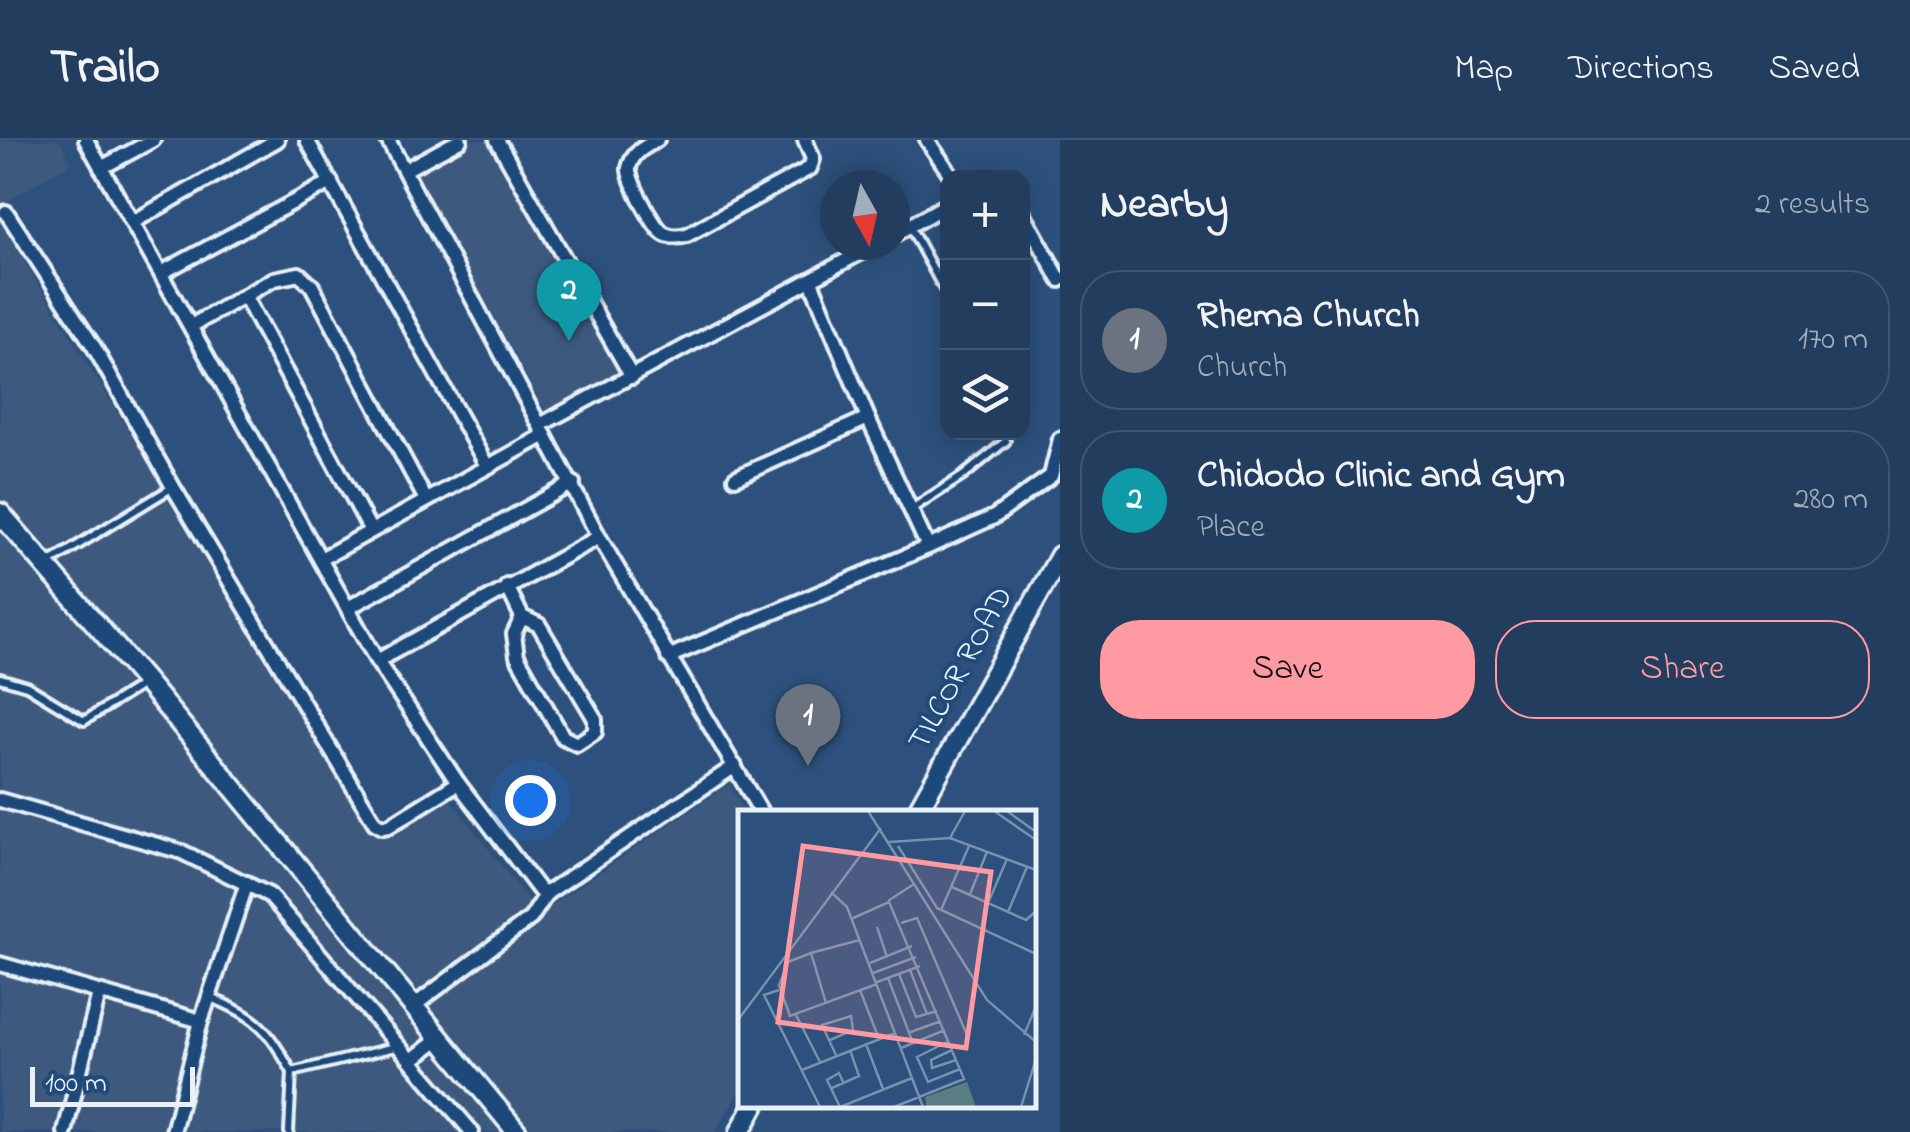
<!DOCTYPE html>
<html lang="en">
<head>
<meta charset="utf-8">
<style>
	:root { --surface:#223d5d; --page:#2e4866; --text:#f1f3f6; --muted:#a2aebc; --line:#3f5672; --accent:#ff9aa2 }
	body { margin:0; font-family:"Indie Flower",sans-serif; background:var(--page); color:var(--text) }
	.controls { position:absolute; right:30px; top:30px; display:grid; overflow:hidden; border-radius:20px; box-shadow:0 5px 25px #0003 }
	.controls button { width:90px; height:90px; display:grid; place-items:center; padding:0; border:0; border-bottom:2px solid var(--line); background:var(--surface); color:var(--text); font:50px sans-serif }
	.compass { position:absolute; left:820px; top:30px; width:90px; height:90px; border-radius:50%; background:var(--surface); box-shadow:0 5px 25px #0003; rotate:172deg }
	.scale { position:absolute; left:30px; bottom:25px; width:165px; box-sizing:border-box; padding-left:10px; border:5px solid #e8f1f8; border-top:0; font-size:28px; line-height:35px; white-space:nowrap; color:#e8f1f8; -webkit-text-stroke:8px #1f4a7a; paint-order:stroke }
	.you { position:absolute; left:530px; top:660px; width:35px; height:35px; margin:-25px; border:8px solid #fff; border-radius:50%; background:#1a73e8; box-shadow:0 0 0 15px #1a73e833 }
	.badge { display:grid; place-items:center; width:65px; height:65px; border-radius:50%; background:var(--accent); color:#fff; font-size:32px; font-weight:700 }
	.pin { position:absolute; translate:-50% -82px; filter:drop-shadow(0 2px 5px #0008) }
	.pin::after { content:''; position:absolute; top:52px; width:35px; height:30px; background:inherit; clip-path:polygon(0 0,100% 0,50% 100%) }
	.list { margin:0; padding:0; list-style:none }
	h2 { display:flex; justify-content:space-between; align-items:center; height:130px; margin:0; padding:0 40px; font-size:42px }
	h2 small { font-size:32px; font-weight:400; color:var(--muted) }
	.list li { display:grid; grid-template-columns:65px 1fr auto; gap:30px; align-items:center; box-sizing:border-box; height:140px; margin:0 20px 20px; padding:0 20px; border:2px solid var(--line); border-radius:40px }
	.list b { display:block; font-size:38px; white-space:nowrap }
	.list p { margin:0; font-size:32px; white-space:nowrap; color:var(--muted) }
	.list em { font-size:32px; font-style:normal; color:var(--muted) }
	.actions { display:flex; gap:20px; padding:30px 40px }
	.actions a { flex:1; padding:22px 0; border:2px solid var(--accent); border-radius:40px; text-align:center; font-size:35px; color:var(--accent) }
	.actions .main { background:var(--accent); color:#111 }
	.icon { flex:none; width:55px; height:55px; fill:none; stroke:currentColor; stroke-width:2; stroke-linecap:round; stroke-linejoin:round }
	.map { position:relative; flex:none; width:1060px; height:992px; overflow:hidden }
	header { display:flex; align-items:center; gap:60px; box-sizing:border-box; height:140px; padding:0 50px; background:var(--surface); border-bottom:2px solid var(--line) }
	header strong { font-size:48px }
	nav { display:flex; gap:55px; margin-inline-start:auto; font-size:35px }
	main { display:flex }
	aside { flex:1; background:var(--surface) }
	.map>svg:first-child { display:block }
	.built { fill:#3e5a7e }
	.lines { fill:none; stroke-linecap:round; stroke-linejoin:round }
	.lane-casing { stroke:#e8f1f8; stroke-width:14 }
	.street-casing { stroke:#e8f1f8; stroke-width:20 }
	.secondary-casing { stroke:#e8f1f8; stroke-width:25 }
	.lane { stroke:#1f4a7a; stroke-width:6 }
	.street { stroke:#1f4a7a; stroke-width:12 }
	.secondary { stroke:#1f4a7a; stroke-width:18 }
	.labels { text-anchor:middle; dominant-baseline:central; stroke-width:8; stroke-linejoin:round; paint-order:stroke }
	.street-label { font-size:32px; fill:#e8f1f8; stroke:#1f4a7a }
	.inset-road { fill:none; stroke:#7891ae; stroke-width:2.5 }
	.view { fill:#ff9aa2; fill-opacity:0.15; stroke:#ff9aa2; stroke-width:5 }
	.inset-edge { fill:none; stroke:#e8f1f8; stroke-width:5 }
</style>
</head>
<body>
<header>
<strong>Trailo</strong>
<nav><a>Map</a><a>Directions</a><a>Saved</a></nav>
</header>
<main>
<div class="map">
<svg width="1060" height="992" viewBox="0 0 1060 992">
	<rect width="100%" height="100%" fill="#2d517c"/>
	<filter id="ink" filterUnits="userSpaceOnUse"><feTurbulence type="fractalNoise" baseFrequency=".01" numOctaves="2"/><feDisplacementMap in="SourceGraphic" scale="20" xChannelSelector="R" yChannelSelector="G"/><feConvolveMatrix kernelMatrix="1 2 1 2 8 2 1 2 1" color-interpolation-filters="sRGB"/></filter>
	<g filter="url(#ink)">
		<g class="built">
			<path d="M0,0H60L71,23L0,65Z"/>
			<path d="M472,0H491L627,240L552,282L415,33Z"/>
			<path d="M0,82L378,697L448,657L539,774L729,645L745,672H740V951L715,992H0Z"/>
		</g>
		<g class="lines">
			<g class="lane-casing">
				<g id="lane">
					<path d="M910,87L948,157"/>
					<path d="M910,370L963,336L1006,301"/>
					<path d="M47,424L173,347"/>
					<path d="M0,538L27,546L84,581L143,544"/>
					<path d="M211,858C259,877 267,889 292,932"/>
					<path d="M289,992L292,932L399,906"/>
				</g>
			</g>
			<g class="street-casing">
				<g id="street">
					<path d="M86,0L377,521L458,643L540,751L547,753L735,626"/>
					<path d="M307,0L487,326"/>
					<path d="M388,0L599,397L761,672"/>
					<path d="M497,0L632,237"/>
					<path d="M657,0C644,7 632,13 629,28C627,38 654,87 663,93C670,98 679,97 687,95L810,28L813,19L805,0"/>
					<path d="M927,0L953,38"/>
					<path d="M101,28L153,0"/>
					<path d="M405,30L460,0"/>
					<path d="M1022,71L1060,140"/>
					<path d="M6,72L94,207L173,347L375,683L382,687L389,686L458,643"/>
					<path d="M133,82L277,0"/>
					<path d="M895,94L948,64"/>
					<path d="M161,133L331,42"/>
					<path d="M245,157L371,391"/>
					<path d="M191,186L274,139L299,134L312,146L426,360"/>
					<path d="M540,285L875,105"/>
					<path d="M735,338L868,278"/>
					<path d="M928,407L994,377L1051,336L1060,299"/>
					<path d="M321,419L545,295"/>
					<path d="M507,446L522,477L539,485L595,579V592L577,604L563,597L517,516L514,494L522,477"/>
					<path d="M348,468L573,343"/>
					<path d="M668,517L928,407L868,278L811,141"/>
					<path d="M377,521L599,397"/>
					<path d="M0,660L182,712L269,755L472,992"/>
					<path d="M0,824L201,881"/>
					<path d="M415,865L531,778L547,753"/>
					<path d="M412,920L441,897"/>
					<path d="M65,992L99,853"/>
					<path d="M173,992L201,881L247,743"/>
				</g>
			</g>
			<g class="secondary-casing">
				<g id="secondary">
					<path d="M0,373L146,542L517,992"/>
					<path d="M917,672L1060,416"/>
					<path d="M740,992L755,964"/>
				</g>
			</g>
			<use href="#lane" class="lane"/>
			<use href="#street" class="street"/>
			<use href="#secondary" class="secondary"/>
		</g>
	</g>
	<g class="labels">
		<g class="street-label">
			<text transform="translate(962 529) rotate(-61)">TILCOR ROAD</text>
		</g>
	</g>
	<g transform="translate(738 670)">
		<rect width="298" height="298" fill="#2d517c"/>
		<path d="M229,272L238,297H189L187,287Z" fill="#5a7d82"/>
		<path class="inset-road" d="M130,1L249,190L298,232M256,1L298,30M269,1L298,22M212,28L227,1M151,32L212,28L298,60M160,36L199,98L298,144M214,77L288,110L298,101M93,82L109,97L185,297M232,84L249,42M150,91L176,74M250,93L269,49M203,100L231,36M270,102L289,57M113,109L151,92L226,269L156,297M163,113L179,108L229,225M147,141L139,117L149,147M73,143L50,152L41,175L52,206L139,174M132,153L174,136M172,160L189,204M135,163L178,147M161,164L178,207L199,201M150,168L175,233M139,172L182,156M41,180L26,185L82,297M122,180L141,229M88,193L73,143L122,130M58,205L82,252M0,210L143,18M170,223L203,211M286,225L298,196M92,230L115,220L113,206L84,215L98,245M211,231L179,247L190,272L222,259M128,234L145,279M163,238L207,220M214,240L193,250L194,258L218,250M64,260L157,223M94,278L121,266L112,240M102,297L174,268M102,297L89,270L101,263L106,274M283,297L298,249"/>
		<path class="view" d="M65,36L253,62L228,238L40,212Z"/>
		<rect width="298" height="298" class="inset-edge"/>
	</g>
</svg>
<div class="controls">
<button>+</button>
<button>−</button>
<button><svg class="icon" aria-label="layers" viewBox="0 0 24 24"><path d="M12 4l9 5-9 5-9-5zM3 14l9 5 9-5"/></svg></button>
</div>
<svg class="compass" viewBox="-18 -18 36 36"><path d="M0-13l5 13h-10z" fill="#e53935"/><path d="M0 13l5-13h-10z" fill="#a2aebc"/></svg>
<div class="scale">100 m</div>
<div class="you"></div>
<div class="pin badge" style="left:808px;top:626px;background:#6b7280">1</div>
<div class="pin badge" style="left:569px;top:201px;background:#0f9aa8">2</div>
</div>
<aside>
<h2>Nearby<small>2 results</small></h2>
<ul class="list">
<li><span class="badge" style="background:#6b7280">1</span><div><b>Rhema Church</b><p>Church</p></div><em>170 m</em></li>
<li><span class="badge" style="background:#0f9aa8">2</span><div><b>Chidodo Clinic and Gym</b><p>Place</p></div><em>280 m</em></li>
</ul>
<div class="actions"><a class="main">Save</a><a>Share</a></div>
</aside>
</main>
</body>
</html>
